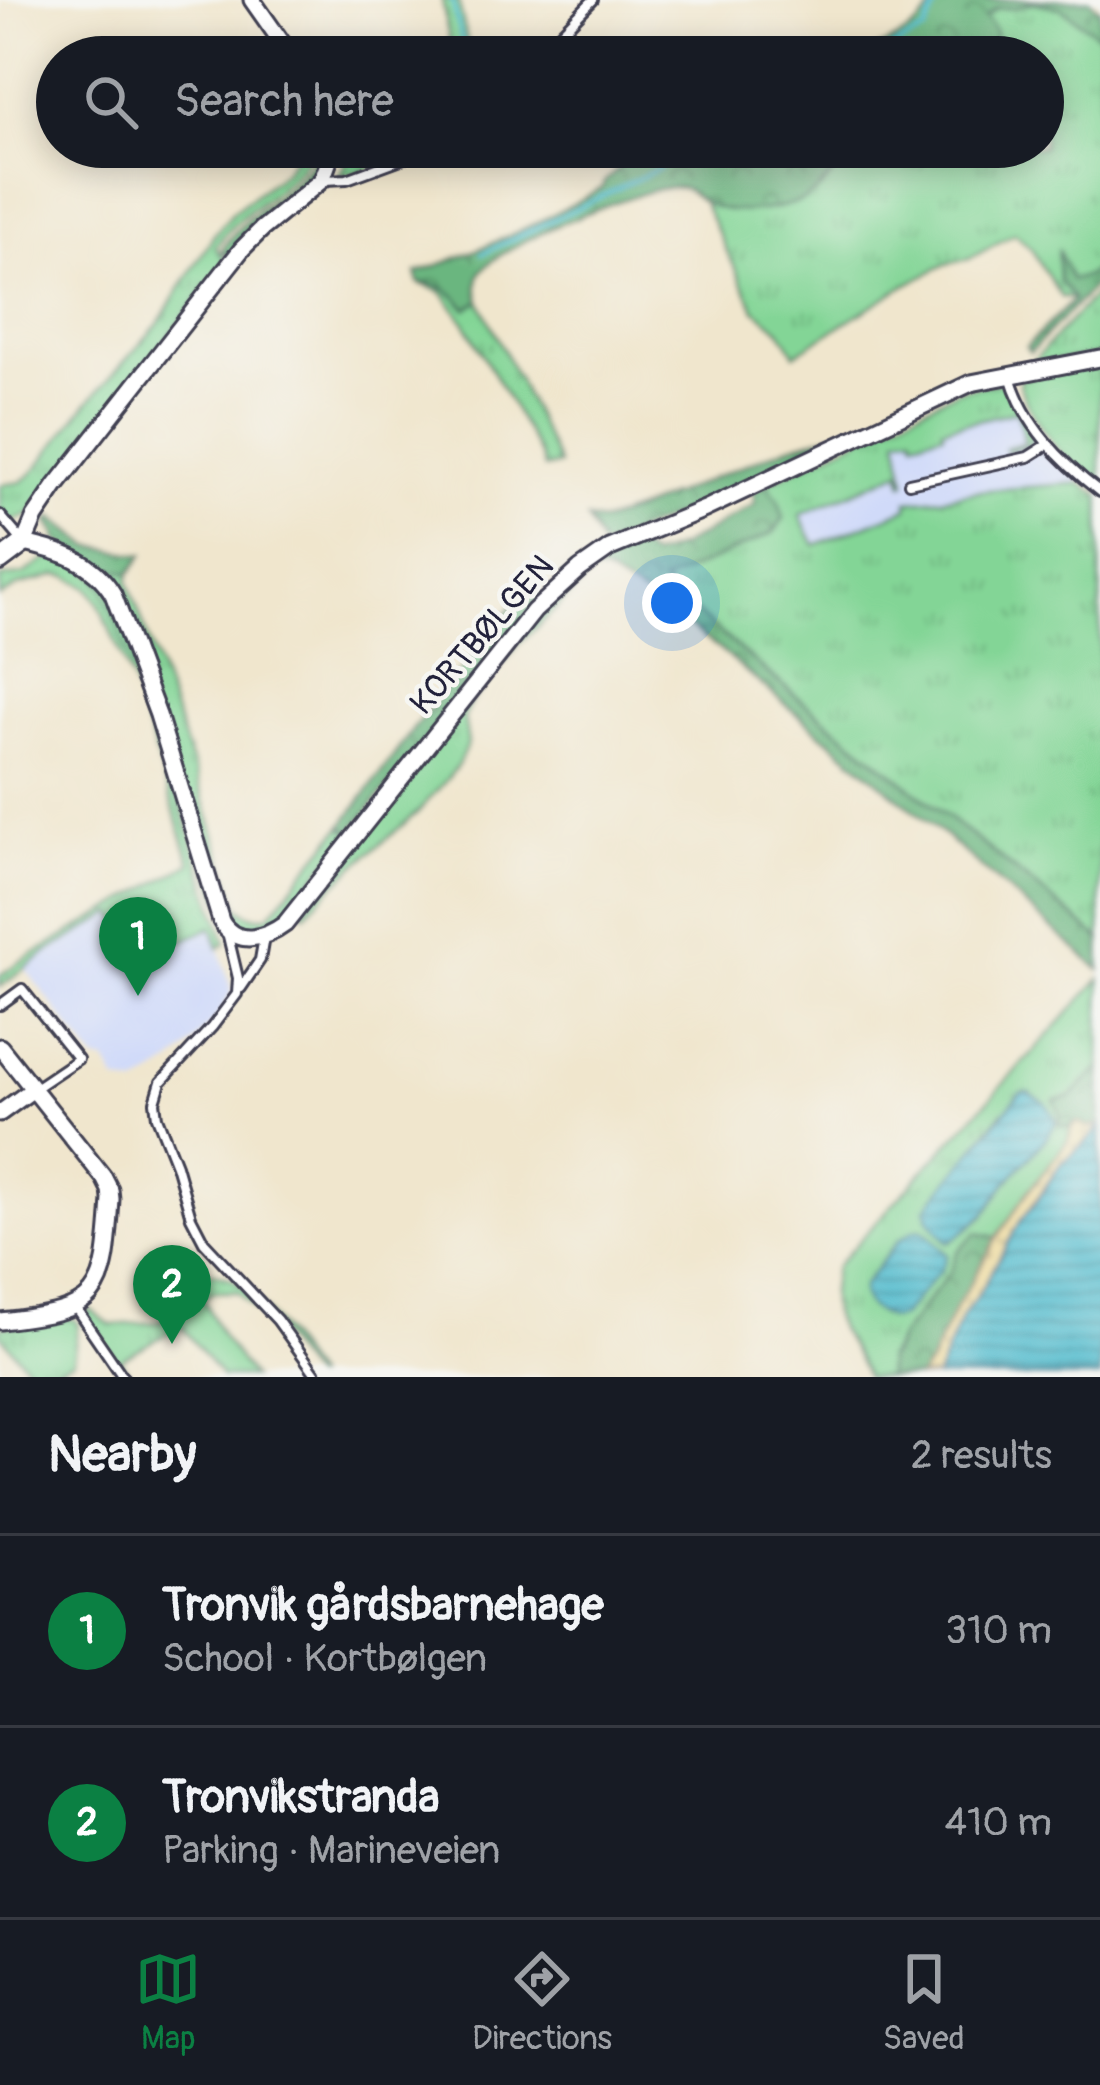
<!DOCTYPE html>
<html lang="en">
<head>
<meta charset="utf-8">
<style>
	:root { --surface:#171b24; --page:#242831; --text:#f1f3f6; --muted:#9ea1a6; --line:#363941; --accent:#0b8043 }
	body { margin:0; font-family:Pangolin,sans-serif; background:var(--page); color:var(--text) }
	.you { position:absolute; left:672px; top:603px; width:42px; height:42px; margin:-30px; border:9px solid #fff; border-radius:50%; background:#1a73e8; box-shadow:0 0 0 18px #1a73e833 }
	.badge { display:grid; place-items:center; width:78px; height:78px; border-radius:50%; background:var(--accent); color:#fff; font-size:39px; font-weight:700 }
	.pin { position:absolute; translate:-50% -99px; filter:drop-shadow(0 3px 6px #0008) }
	.pin::after { content:''; position:absolute; top:63px; width:42px; height:36px; background:inherit; clip-path:polygon(0 0,100% 0,50% 100%) }
	.list { margin:0; padding:0; list-style:none }
	h2 { display:flex; justify-content:space-between; align-items:center; height:156px; margin:0; padding:0 48px; font-size:51px }
	h2 small { font-size:39px; font-weight:400; color:var(--muted) }
	.list li { display:grid; grid-template-columns:78px 1fr auto; gap:36px; align-items:center; box-sizing:border-box; height:192px; padding:0 48px; border-top:3px solid var(--line) }
	.list b { display:block; font-size:45px; white-space:nowrap }
	.list p { margin:0; font-size:39px; white-space:nowrap; color:var(--muted) }
	.list em { font-size:39px; font-style:normal; color:var(--muted) }
	.icon { flex:none; width:66px; height:66px; fill:none; stroke:currentColor; stroke-width:2; stroke-linecap:round; stroke-linejoin:round }
	.map { position:relative; flex:none; width:1100px; height:1377px; overflow:hidden }
	.search { position:absolute; background:var(--surface); box-shadow:0 6px 30px #0003; left:36px; right:36px; top:36px; height:132px; display:flex; align-items:center; gap:30px; box-sizing:border-box; padding:0 42px; border-radius:66px; color:var(--muted); font-size:45px }
	.sheet { height:540px; background:var(--surface) }
	nav { display:flex; justify-content:space-around; align-items:center; box-sizing:border-box; height:168px; border-top:3px solid var(--line); background:var(--surface); font-size:33px; color:var(--muted) }
	nav a { display:grid; justify-items:center; gap:6px }
	nav .on { color:var(--accent) }
	.map>svg:first-child { display:block }
	.built { fill:#d0daf9 }
	.grass { fill:url(#grass-tufts); stroke:#527c68; stroke-width:3; fill-rule:evenodd }
	.forest { fill:url(#forest-crowns); stroke:#466c5d; stroke-width:3 }
	.sand { fill:url(#sand-dots); stroke:#887e6c; stroke-width:3 }
	.water { fill:url(#water-rules); stroke:#3a6e84; stroke-width:3 }
	.lines { fill:none; stroke-linecap:round; stroke-linejoin:round }
	.stream { stroke:#51bbcd; stroke-width:4.5 }
	.service-casing { stroke:#413f51; stroke-width:14 }
	.minor-casing { stroke:#413f51; stroke-width:21 }
	.tertiary-casing { stroke:#413f51; stroke-width:24 }
	.service { stroke:#fff; stroke-width:8 }
	.minor { stroke:#fff; stroke-width:15 }
	.tertiary { stroke:#fff; stroke-width:18 }
	.labels { text-anchor:middle; dominant-baseline:central; stroke-width:9; stroke-linejoin:round; paint-order:stroke }
	.street-label { font-size:33px; fill:#22223b; stroke:#f6f6f2 }
</style>
</head>
<body>
<div class="map">
<svg width="1100" height="1377" viewBox="0 0 1100 1377">
	<defs>
		<pattern id="grass-tufts" width="24" height="20" patternUnits="userSpaceOnUse" patternTransform="scale(3)"><rect width="24" height="20" fill="#83d596"/><path d="M3 7l-1-3M5 7V3M7 7l1-3M15 17l-1-3M17 17v-4M19 17l1-3" fill="none" stroke="#71b782"/></pattern>
		<pattern id="forest-crowns" width="20" height="18" patternUnits="userSpaceOnUse" patternTransform="scale(3)"><rect width="20" height="18" fill="#6ab67f"/><path d="M2 6a3 3 0 1 1 6 0M12 15a3 3 0 1 1 6 0" fill="none" stroke="#579469"/></pattern>
		<pattern id="sand-dots" width="8" height="8" patternUnits="userSpaceOnUse" patternTransform="scale(3)"><rect width="8" height="8" fill="#eeda9e"/><path d="M2 2h.1M6 6h.1" fill="none" stroke="#ccbb89" stroke-width="1.8" stroke-linecap="round"/></pattern>
		<pattern id="water-rules" width="6" height="5" patternUnits="userSpaceOnUse" patternTransform="scale(3)"><rect width="6" height="5" fill="#51bbcd"/><path d="M0 2.5h6" fill="none" stroke="#4398a8"/></pattern>
	</defs>
	<rect width="100%" height="100%" fill="#f6f6f2"/>
	<filter id="ink" filterUnits="userSpaceOnUse"><feTurbulence type="fractalNoise" baseFrequency=".00833" numOctaves="2"/><feDisplacementMap in="SourceGraphic" scale="24" xChannelSelector="R" yChannelSelector="G"/><feConvolveMatrix kernelMatrix="1 2 1 2 8 2 1 2 1" color-interpolation-filters="sRGB"/></filter>
	<filter id="wash" filterUnits="userSpaceOnUse"><feTurbulence type="fractalNoise" baseFrequency=".004" numOctaves="4" result="noise"/><feDisplacementMap in="SourceGraphic" scale="48" xChannelSelector="R" yChannelSelector="G"/><feGaussianBlur stdDeviation="2.7" result="paint"/><feColorMatrix in="noise" values="0 0 0 0 0 0 0 0 0 0 0 0 0 0 0 0 0 1.4 0 .05"/><feComposite in="paint" operator="in"/></filter>
	<g filter="url(#wash)">
		<rect width="100%" height="100%" fill="#f0e6cd"/>
		<g class="built">
			<path d="M1007,386L1041,443L1056,461L1079,479L1080,483L977,491L943,498L908,501V508L815,546L800,515L793,518L858,441Z"/>
			<path d="M115,913L213,926L232,992L219,1014L187,1050L171,1064L137,1086L117,1082L106,1062L95,1060L24,967Z"/>
		</g>
		<g class="grass">
			<path d="M442,0H458L471,57H452Z"/>
			<path d="M1034,2L1061,8L1100,36V266L1087,276L1071,281L1058,252C1055,271 1065,284 1074,299L1061,297L1031,249L1015,233L969,259L946,264L904,286L795,354L780,330L755,309L703,202L730,211L821,189L845,159L866,147H1043V57H959L981,52L985,17L997,8H1015Z"/>
			<path d="M301,147H313C295,191 239,206 216,248L227,262L28,516L10,522L0,510V485L21,482L32,474L85,406L158,324L214,235L233,212L284,172Z"/>
			<path d="M391,147H423L362,171L338,176L354,149L360,154Z"/>
			<path d="M419,283C441,282 453,293 467,309L480,301L559,465L544,468L541,457L464,321L442,292Z"/>
			<path d="M1100,289V355L1037,363L1033,361Z"/>
			<path d="M1100,361V489C1063,458 1037,431 1019,385L1020,378Z"/>
			<path d="M1002,382L1032,431L1031,444L1006,452L1005,448L1025,443L1017,411L942,428L943,433L915,440L913,434L898,437L906,482L903,483L901,471L800,515L815,545L908,508V501L943,498L977,491L1080,483L1100,496V939C955,819 803,707 662,582L773,533L766,484L959,390Z"/>
			<path d="M46,559C93,556 104,590 122,626L226,943L219,948L212,927L141,960L114,913L47,952L0,987V975L21,961L191,863L133,684L98,602L87,587L67,576L57,575L19,586L0,597V578L25,574Z"/>
			<path d="M94,565L130,573L128,581L193,766L238,906C249,915 255,919 269,915L342,826L351,832L273,929L247,934L230,925Z"/>
			<path d="M590,566L593,573L519,644L470,704L464,718L468,743L458,765L448,778L418,812L348,872L305,914L302,910L538,613Z"/>
			<path d="M1100,979V1068C1084,1084 1062,1100 1059,1124L1072,1128L1068,1141L1028,1192L997,1237L976,1233L957,1256L950,1272L901,1335L887,1358V1377H866C848,1329 820,1328 835,1267ZM1003,1111L1048,1136L1006,1183L985,1215L950,1242L959,1169ZM919,1229L924,1231L947,1255L941,1269L901,1316L892,1319L870,1308L863,1286L898,1241Z"/>
			<path d="M203,1270C212,1273 223,1275 231,1279C261,1296 294,1349 314,1377H310L272,1326L237,1292H213L203,1298L222,1337L252,1377H221L183,1328L176,1329L121,1359L131,1377H127L86,1316L88,1308L111,1325L160,1322L176,1289L194,1280L193,1278Z"/>
			<path d="M59,1318L73,1319L78,1324L73,1360L53,1370L49,1377H36L0,1335V1327Z"/>
		</g>
		<g class="forest">
			<path d="M936,0H1090L1100,9V36L1061,8L1034,2L1015,8H997L986,17L996,32L993,44C960,66 900,57 860,57C889,42 923,32 936,0Z"/>
			<path d="M319,147H330L322,170L230,257L222,251L223,248C248,208 304,190 319,147Z"/>
			<path d="M643,147H866C858,151 849,156 843,162C827,178 818,197 795,203C769,211 729,217 704,202C692,195 689,186 672,187C638,189 495,245 480,274C476,283 478,292 480,301L467,309C453,293 441,282 419,283L416,273C481,251 542,222 602,188L604,182Z"/>
			<path d="M1058,249L1071,280L1087,276L1100,266V280L1030,352L1026,347L1074,299L1059,281Z"/>
			<path d="M831,434L834,445L602,548L587,520L603,522L635,511L787,447Z"/>
			<path d="M766,484L778,500L784,518L773,533L662,583C803,708 955,819 1100,939V970L945,836L721,651L674,615L604,572L593,573L590,566L609,554L635,545L651,557L680,547L755,504L753,491Z"/>
			<path d="M52,517L90,546L143,555L130,573L94,565L56,539L57,536L48,522Z"/>
			<path d="M530,584L543,597L351,832L342,826L414,728Z"/>
			<path d="M1100,1068V1125L1087,1128L1083,1124H1074L1072,1128L1058,1124L1060,1114L1054,1100L1071,1097Z"/>
			<path d="M976,1233L997,1238L955,1309L930,1363L919,1377H887V1358L892,1354L901,1335L950,1272L957,1252Z"/>
		</g>
		<path class="sand" d="M1078,1122L1088,1128L1100,1125L1097,1132L1059,1166L1016,1229L979,1294L962,1317L936,1377H919L930,1363L955,1309L997,1238L1028,1192L1068,1141L1072,1128Z"/>
		<g class="water">
			<path d="M1027,1092L1046,1103L1055,1118V1124L1048,1136L1006,1183L985,1214L953,1240L947,1242L930,1222L926,1208L1020,1093Z"/>
			<path d="M1100,1126V1377H936L962,1317L979,1294L1021,1220L1037,1201L1059,1166L1090,1139Z"/>
			<path d="M914,1230L924,1231L947,1255L941,1269L901,1317L892,1319C877,1313 858,1306 863,1286L898,1241Z"/>
		</g>
		<g class="lines">
			<g class="stream">
				<path d="M452,0L466,57"/>
				<path d="M873,57L925,31L939,0"/>
				<path d="M683,156L702,147"/>
				<path d="M482,254L660,168"/>
			</g>
		</g>
	</g>
	<g filter="url(#ink)">
		<g class="lines">
			<g class="service-casing">
				<g id="service">
					<path d="M537,57L593,0"/>
					<path d="M324,180L347,179L434,147"/>
					<path d="M1010,376C1024,425 1060,461 1100,492"/>
					<path d="M909,483L1028,457L1047,445"/>
					<path d="M0,515L23,542"/>
					<path d="M227,932L238,978L237,994L212,1027L161,1082L155,1102L157,1117L176,1165L191,1217L204,1242L277,1320L318,1377"/>
					<path d="M241,988L260,960L264,937"/>
					<path d="M0,1005L22,989L78,1059L32,1090"/>
					<path d="M75,1307L123,1377"/>
				</g>
			</g>
			<g class="minor-casing">
				<g id="minor">
					<path d="M252,0L292,57"/>
					<path d="M334,147L322,180L262,229L242,249L56,486L35,517L24,543C59,551 93,560 113,594L158,715L221,921C235,947 265,939 285,924L534,611L580,569L610,548L705,509L971,383L1100,358"/>
					<path d="M0,1047L104,1178L110,1190L111,1199C105,1298 102,1310 0,1321"/>
					<path d="M0,1113L32,1090"/>
				</g>
			</g>
			<g class="tertiary-casing">
				<path id="tertiary" d="M0,561L24,543"/>
			</g>
			<use href="#service" class="service"/>
			<use href="#minor" class="minor"/>
			<use href="#tertiary" class="tertiary"/>
		</g>
	</g>
	<g class="labels">
		<g class="street-label">
			<text transform="translate(482 635) rotate(-49)">KORTBØLGEN</text>
		</g>
	</g>
</svg>
<div class="you"></div>
<div class="pin badge" style="left:138px;top:996px">1</div>
<div class="pin badge" style="left:172px;top:1344px">2</div>
<div class="search"><svg class="icon" aria-label="search" viewBox="0 0 24 24"><circle cx="10" cy="10" r="6"/><path d="M15 15l6 6"/></svg>Search here</div>
</div>
<section class="sheet">
<h2>Nearby<small>2 results</small></h2>
<ul class="list">
<li><span class="badge">1</span><div><b>Tronvik gårdsbarnehage</b><p>School · Kortbølgen</p></div><em>310 m</em></li>
<li><span class="badge">2</span><div><b>Tronvikstranda</b><p>Parking · Marineveien</p></div><em>410 m</em></li>
</ul>
</section>
<nav>
<a class="on"><svg class="icon" aria-label="map" viewBox="0 0 24 24"><path d="M3 6l6-2 6 2 6-2v14l-6 2-6-2-6 2zM9 4v14M15 6v14"/></svg>Map</a>
<a><svg class="icon" aria-label="directions" viewBox="0 0 24 24"><path d="M12 3l9 9-9 9-9-9zM9 14v-3h6M13 9l2 2-2 2"/></svg>Directions</a>
<a><svg class="icon" aria-label="saved" viewBox="0 0 24 24"><path d="M7 4h10v16l-5-4-5 4z"/></svg>Saved</a>
</nav>
</body>
</html>
